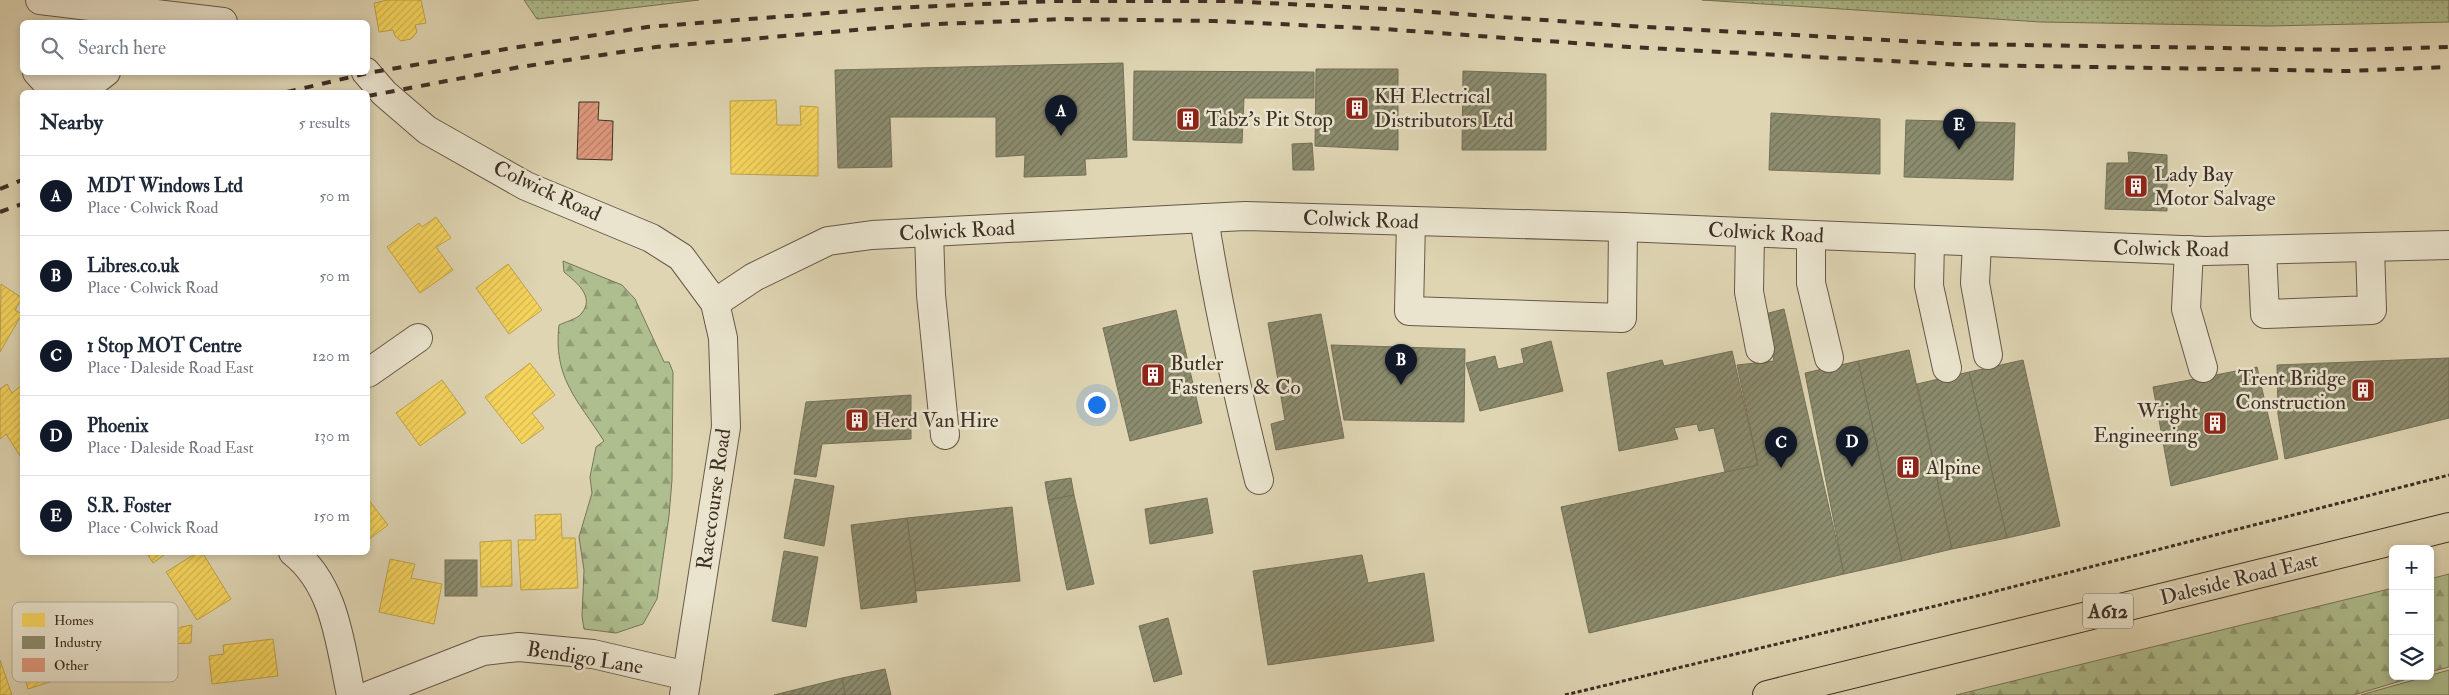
<!DOCTYPE html>
<html lang="en">
<head>
<meta charset="utf-8">
<style>
	:root { --surface:#fff; --page:#f6f6f7; --text:#1f2937; --muted:#747a83; --line:#e0e1e3; --accent:#111827 }
	body { margin:0; font-family:"IM FELL Double Pica",serif; background:var(--page); color:var(--text) }
	.controls { position:absolute; right:15px; bottom:15px; display:grid; overflow:hidden; border-radius:8px; box-shadow:0 2px 8px #0003 }
	.controls button { width:45px; height:45px; display:grid; place-items:center; padding:0; border:0; border-bottom:1px solid var(--line); background:var(--surface); color:var(--text); font:25px sans-serif }
	.you { position:absolute; left:1096px; top:404px; width:18px; height:18px; margin:-12px; border:4px solid #fff; border-radius:50%; background:#1a73e8; box-shadow:0 0 0 8px #1a73e833 }
	.badge { display:grid; place-items:center; width:32px; height:32px; border-radius:50%; background:var(--accent); color:#fff; font-size:16px; font-weight:700 }
	.pin { position:absolute; translate:-50% -41px; filter:drop-shadow(0 1px 2px #0008) }
	.pin::after { content:''; position:absolute; top:26px; width:18px; height:15px; background:inherit; clip-path:polygon(0 0,100% 0,50% 100%) }
	.list { margin:0; padding:0; list-style:none }
	h2 { display:flex; justify-content:space-between; align-items:center; height:65px; margin:0; padding:0 20px; font-size:21px }
	h2 small { font-size:16px; font-weight:400; color:var(--muted) }
	.list li { display:grid; grid-template-columns:32px 1fr auto; gap:15px; align-items:center; box-sizing:border-box; height:80px; padding:0 20px; border-top:1px solid var(--line) }
	.list b { display:block; font-size:19px; white-space:nowrap }
	.list p { margin:0; font-size:16px; white-space:nowrap; color:var(--muted) }
	.list em { font-size:16px; font-style:normal; color:var(--muted) }
	.icon { flex:none; width:28px; height:28px; fill:none; stroke:currentColor; stroke-width:2; stroke-linecap:round; stroke-linejoin:round }
	.map { position:relative; flex:none; width:2449px; height:695px; overflow:hidden }
	.search { position:absolute; background:var(--surface); box-shadow:0 2px 8px #0003; left:20px; top:20px; width:350px; height:55px; display:flex; align-items:center; gap:12px; box-sizing:border-box; padding:0 18px; border-radius:8px; color:var(--muted); font-size:19px }
	.panel { position:absolute; background:var(--surface); box-shadow:0 2px 8px #0003; left:20px; top:90px; width:350px; height:465px; border-radius:8px }
	.map>svg:first-child { display:block }
	.forest { fill:url(#forest-firs); stroke:#76765a }
	.park { fill:url(#park-dots); stroke:#76765a }
	.pitch { fill:#afbe8e; stroke:#76765a }
	.homes { fill:url(#homes-hatch); stroke:#bfa34c }
	.industry { fill:url(#industry-hatch); stroke:#757058 }
	.building { fill:url(#building-hatch); stroke:#3e2f25 }
	.lines { fill:none; stroke-linecap:round; stroke-linejoin:round }
	.minor-casing { stroke:#665848; stroke-width:30 }
	.major-casing { stroke:#3e2f25; stroke-width:30 }
	.path { stroke:#3e2f25; stroke-width:3; stroke-dasharray:4 2.5; stroke-linecap:butt }
	.minor { stroke:#eae4ce; stroke-width:28 }
	.major { stroke:#dfd5b3; stroke-width:28 }
	.rail { stroke:#3e2f25; stroke-width:4; stroke-dasharray:9 9; stroke-linecap:butt }
	.labels { text-anchor:middle; dominant-baseline:central; stroke-width:5; stroke-linejoin:round; paint-order:stroke }
	.shield { fill:#eae4ce; stroke:#726558; stroke-width:1 }
	.shield-label { font-size:20px; font-weight:bold; fill:#3e2f25 }
	.poi-label { font-size:21px; fill:#3e2f25; stroke:#eae4ce; text-anchor:start }
	.street-label { font-size:21px; fill:#3e2f25; stroke:#eae4ce }
	.key { fill:#eae4ce; stroke:#b6ae9b; stroke-width:1 }
	.key-label { font-size:14px; fill:#3e2f25 }
</style>
</head>
<body>
<div class="map">
<svg width="2449" height="695" viewBox="0 0 2449 695">
	<defs>
		<pattern id="forest-firs" width="22" height="20" patternUnits="userSpaceOnUse" patternTransform="scale(1.25)"><rect width="22" height="20" fill="#afbe8e"/><path d="M5 1l3.5 6h-7zM16 11l3.5 6h-7z" fill="#909b74"/></pattern>
		<pattern id="park-dots" width="8" height="8" patternUnits="userSpaceOnUse" patternTransform="scale(1.25)"><rect width="8" height="8" fill="#afbe8e"/><path d="M2 2h.1M6 6h.1" fill="none" stroke="#909b74" stroke-width="1.8" stroke-linecap="round"/></pattern>
		<pattern id="homes-hatch" width="6" height="6" patternUnits="userSpaceOnUse" patternTransform="scale(1.25)"><rect width="6" height="6" fill="#f6d55c"/><path d="M-1 1l2-2M0 6l6-6M5 7l2-2" fill="none" stroke="#d4b750"/></pattern>
		<pattern id="industry-hatch" width="6" height="6" patternUnits="userSpaceOnUse" patternTransform="scale(1.25)"><rect width="6" height="6" fill="#8c8c6e"/><path d="M-1 1l2-2M0 6l6-6M5 7l2-2" fill="none" stroke="#74735a"/></pattern>
		<pattern id="building-hatch" width="6" height="6" patternUnits="userSpaceOnUse" patternTransform="scale(1.25)"><rect width="6" height="6" fill="#e0997d"/><path d="M-1 1l2-2M0 6l6-6M5 7l2-2" fill="none" stroke="#b77d66"/></pattern>
	</defs>
	<rect width="100%" height="100%" fill="#dfd5b3"/>
	<filter id="stains"><feTurbulence type="fractalNoise" baseFrequency=".004" numOctaves="4"/><feColorMatrix values="0 0 0 0 .2 0 0 0 0 .09 0 0 0 0 .02 0 0 0 .5 -.17"/></filter>
	<radialGradient id="worn" r=".72"><stop offset=".6" stop-color="#630" stop-opacity="0"/><stop offset="1" stop-color="#630" stop-opacity=".3"/></radialGradient>
	<g class="forest">
		<path d="M563,261L622,285L635,299L664,362H669L673,372L672,480L669,516L657,599L643,624L616,633L584,629L582,616L584,570L579,537L592,493L590,477L596,447L604,441C577,399 553,378 559,325C565,322 577,319 581,314C596,297 576,282 564,272Z"/>
		<path d="M2449,574V667L2430,672V579Z"/>
		<path d="M2393,588V676H2417L2354,695H1956Z"/>
	</g>
	<g class="park">
		<path d="M524,0H699L537,19Z"/>
		<path d="M1702,0H2449V22L2269,26L2041,22Z"/>
	</g>
	<path class="pitch" d="M2449,670V695H2361Z"/>
	<g class="homes">
		<path d="M388,0H421L426,23L415,25L417,32L411,39L401,41L395,36L393,30L379,32L374,3Z"/>
		<path d="M776,100L777,125H801L800,106L818,107V176L731,174L730,101Z"/>
		<path d="M436,217L451,238L436,247L453,270L420,293L387,247L419,223L422,227Z"/>
		<path d="M508,264L542,310L509,334L476,288Z"/>
		<path d="M1,284L22,298L15,310L22,314L0,352Z"/>
		<path d="M530,363L555,395L532,413L544,428L522,444L485,397Z"/>
		<path d="M442,380L466,413L420,446L396,413Z"/>
		<path d="M7,384L12,393L22,385V459L6,434L0,439V389Z"/>
		<path d="M368,499L388,525L368,540Z"/>
		<path d="M561,514L562,538H575L578,588L521,590L518,540H536L535,515Z"/>
		<path d="M511,540L512,586L481,587L480,542Z"/>
		<path d="M146,552H168L153,563Z"/>
		<path d="M198,552H202L231,599L197,620L166,572Z"/>
		<path d="M390,559L415,564L411,578L442,584L434,624L379,612Z"/>
		<path d="M65,624L81,672L28,689L13,641Z"/>
		<path d="M192,625L191,643L169,644L165,635L181,627Z"/>
		<path d="M273,639L278,676L212,684L209,656L224,654L223,645Z"/>
		<path d="M0,660L12,695H0Z"/>
	</g>
	<g class="industry">
		<path d="M1123,63L1127,157L1085,159L1086,175L1024,177L1025,155L996,157V117H890L892,167L838,168L835,70Z"/>
		<path d="M1316,69H1398V150L1315,146Z"/>
		<path d="M1134,71L1314,72V98H1244L1242,143L1133,140Z"/>
		<path d="M1463,71L1546,74V150H1462Z"/>
		<path d="M1771,113L1880,119V174L1769,170Z"/>
		<path d="M1906,120L2015,123L2013,180L1904,177Z"/>
		<path d="M1312,143L1314,170H1293L1292,144Z"/>
		<path d="M2128,152L2167,155V211L2105,209L2107,163H2129Z"/>
		<path d="M1784,309L1844,574L1589,633L1561,507L1758,465L1737,365L1774,361L1765,314Z"/>
		<path d="M1176,310L1202,423L1130,441L1103,328Z"/>
		<path d="M1321,314L1344,438L1276,450L1271,424L1285,420L1268,323Z"/>
		<path d="M1551,341L1563,391L1480,411L1466,363L1495,356L1498,369L1524,363L1521,349Z"/>
		<path d="M1331,345L1465,349L1464,422L1344,420Z"/>
		<path d="M1909,350L1952,549L1902,561L1858,361Z"/>
		<path d="M1732,351L1758,465L1725,472L1714,428L1699,431L1697,424L1674,428L1678,439L1619,451L1607,373L1662,360L1664,366Z"/>
		<path d="M2449,358V418L2285,459L2278,414L2277,365Z"/>
		<path d="M2023,360L2060,526L2007,538L1969,372Z"/>
		<path d="M1858,361L1902,561L1844,574L1805,373Z"/>
		<path d="M2257,367L2278,459L2171,486L2153,387Z"/>
		<path d="M1969,372L2007,538L1952,549L1917,384Z"/>
		<path d="M911,395V439L822,444L816,477L794,474L806,402Z"/>
		<path d="M1071,478L1074,495L1048,500L1045,482Z"/>
		<path d="M795,479L834,486L824,546L784,538Z"/>
		<path d="M1074,495L1094,584L1067,590L1048,500Z"/>
		<path d="M1207,498L1213,533L1150,544L1145,509Z"/>
		<path d="M1012,507L1020,581L916,591L907,518Z"/>
		<path d="M907,518L917,602L861,609L851,525Z"/>
		<path d="M784,551L818,557L806,627L772,621Z"/>
		<path d="M1362,555L1368,583L1424,573L1434,641L1268,665L1253,571Z"/>
		<rect x="445" y="560" width="32" height="36"/>
		<path d="M1168,618L1182,674L1154,682L1139,626Z"/>
		<path d="M885,669L891,695H845L842,678Z"/>
		<path d="M842,678L845,695H774Z"/>
	</g>
	<path class="building" d="M579,102H599L598,120L613,121L612,160L577,159Z"/>
	<g class="lines">
		<g class="minor-casing">
			<g id="minor">
				<path d="M40,0L223,22"/>
				<path d="M37,72L48,84L93,82L106,72"/>
				<path d="M366,72L384,93L427,130L526,186L651,238L681,257L715,303L723,338L726,427L684,695"/>
				<path d="M1204,218C1218,308 1237,392 1259,480"/>
				<path d="M1411,221L1409,311L1622,318L1623,227"/>
				<path d="M929,232L931,295L945,435"/>
				<path d="M1750,233L1749,292L1760,349"/>
				<path d="M1811,236V283L1829,358"/>
				<path d="M1930,241L1929,286L1947,368"/>
				<path d="M1977,243L1975,283L1988,355"/>
				<path d="M2189,250L2186,309L2203,368"/>
				<path d="M2262,250L2265,314L2372,310L2370,248"/>
				<path d="M715,303L754,277L828,241L872,235L1245,216L1623,227L2205,251L2449,245"/>
				<path d="M368,373L418,338"/>
				<path d="M293,552C336,586 340,645 351,695"/>
				<path d="M370,695L483,651L519,647L593,654L687,676"/>
			</g>
		</g>
		<g class="major-casing">
			<path id="major" d="M1767,695L2449,527"/>
		</g>
		<path class="path" d="M1565,695L1981,595L2449,475"/>
		<use href="#minor" class="minor"/>
		<use href="#major" class="major"/>
		<g class="rail">
			<path d="M287,92L368,73L506,49L647,27L892,8L1054,1H1226L1389,9L1629,26L1959,44L2352,50L2449,47"/>
			<path d="M368,96L520,67L656,47L913,25L1064,19L1215,21L1384,29L1629,47L1966,65L2348,71L2449,67"/>
			<path d="M0,189L22,180"/>
			<path d="M0,212L22,204"/>
		</g>
	</g>
	<defs>
		<g id="building-square" transform="scale(1.25)"><rect x="-9" y="-9" width="18" height="18" rx="4" fill="#8f2418" stroke="#eae4ce"/><path d="M-4-6H4V6H1V3H-1V6H-4ZM-2.5-4.3h1.7v1.8h-1.7ZM.8-4.3h1.7v1.8H.8ZM-2.5-1h1.7V.8h-1.7ZM.8-1h1.7V.8H.8Z" fill="#fff"/></g>
	</defs>
	<g fill-rule="evenodd">
		<use href="#building-square" x="1357" y="108"/>
		<use href="#building-square" x="1188" y="119"/>
		<use href="#building-square" x="2136" y="186"/>
		<use href="#building-square" x="1153" y="375"/>
		<use href="#building-square" x="2363" y="390"/>
		<use href="#building-square" x="857" y="420"/>
		<use href="#building-square" x="2215" y="423"/>
		<use href="#building-square" x="1908" y="467"/>
	</g>
	<g class="labels">
		<rect class="shield" x="2083" y="593.5" width="50" height="35" rx="4"/>
		<g class="shield-label">
			<text x="2108" y="611">A612</text>
		</g>
		<g class="poi-label">
			<text x="1374" y="96">KH Electrical<tspan x="1374" dy="24">Distributors Ltd</tspan></text>
			<text x="1206" y="119">Tabz's Pit Stop</text>
			<text x="2154" y="174">Lady Bay<tspan x="2154" dy="24">Motor Salvage</tspan></text>
			<text x="1170" y="363">Butler<tspan x="1170" dy="24">Fasteners &amp; Co</tspan></text>
			<text x="2346" y="378" text-anchor="end">Trent Bridge<tspan x="2346" dy="24">Construction</tspan></text>
			<text x="2198" y="411" text-anchor="end">Wright<tspan x="2198" dy="24">Engineering</tspan></text>
			<text x="874" y="420">Herd Van Hire</text>
			<text x="1926" y="467">Alpine</text>
		</g>
		<g class="street-label">
			<text transform="translate(547 191) rotate(25)">Colwick Road</text>
			<text transform="translate(1361 220) rotate(2)">Colwick Road</text>
			<text transform="translate(957 231) rotate(-3)">Colwick Road</text>
			<text transform="translate(1766 233) rotate(3)">Colwick Road</text>
			<text transform="translate(2171 249) rotate(1)">Colwick Road</text>
			<text transform="translate(714 499) rotate(-82)">Racecourse Road</text>
			<text transform="translate(2239 579) rotate(-14)">Daleside Road East</text>
			<text transform="translate(585 658) rotate(9)">Bendigo Lane</text>
		</g>
	</g>
	<rect x="12" y="602" width="166" height="80" rx="8" class="key"/>
	<rect x="22" y="613" width="23" height="14" fill="#f6d55c"/>
	<rect x="22" y="636" width="23" height="13" fill="#8c8c6e"/>
	<rect x="22" y="658" width="23" height="14" fill="#e0997d"/>
	<g class="key-label">
		<text x="54" y="625">Homes</text>
		<text x="54" y="647">Industry</text>
		<text x="54" y="670">Other</text>
	</g>
	<rect width="100%" height="100%" filter="url(#stains)"/>
	<rect width="100%" height="100%" fill="url(#worn)"/>
</svg>
<div class="controls">
<button>+</button>
<button>−</button>
<button><svg class="icon" aria-label="layers" viewBox="0 0 24 24"><path d="M12 4l9 5-9 5-9-5zM3 14l9 5 9-5"/></svg></button>
</div>
<div class="you"></div>
<div class="pin badge" style="left:1061px;top:136px">A</div>
<div class="pin badge" style="left:1401px;top:385px">B</div>
<div class="pin badge" style="left:1781px;top:468px">C</div>
<div class="pin badge" style="left:1852px;top:467px">D</div>
<div class="pin badge" style="left:1959px;top:150px">E</div>
<div class="search"><svg class="icon" aria-label="search" viewBox="0 0 24 24"><circle cx="10" cy="10" r="6"/><path d="M15 15l6 6"/></svg>Search here</div>
<section class="panel">
<h2>Nearby<small>5 results</small></h2>
<ul class="list">
<li><span class="badge">A</span><div><b>MDT Windows Ltd</b><p>Place · Colwick Road</p></div><em>50 m</em></li>
<li><span class="badge">B</span><div><b>Libres.co.uk</b><p>Place · Colwick Road</p></div><em>50 m</em></li>
<li><span class="badge">C</span><div><b>1 Stop MOT Centre</b><p>Place · Daleside Road East</p></div><em>120 m</em></li>
<li><span class="badge">D</span><div><b>Phoenix</b><p>Place · Daleside Road East</p></div><em>130 m</em></li>
<li><span class="badge">E</span><div><b>S.R. Foster</b><p>Place · Colwick Road</p></div><em>150 m</em></li>
</ul>
</section>
</div>
</body>
</html>
